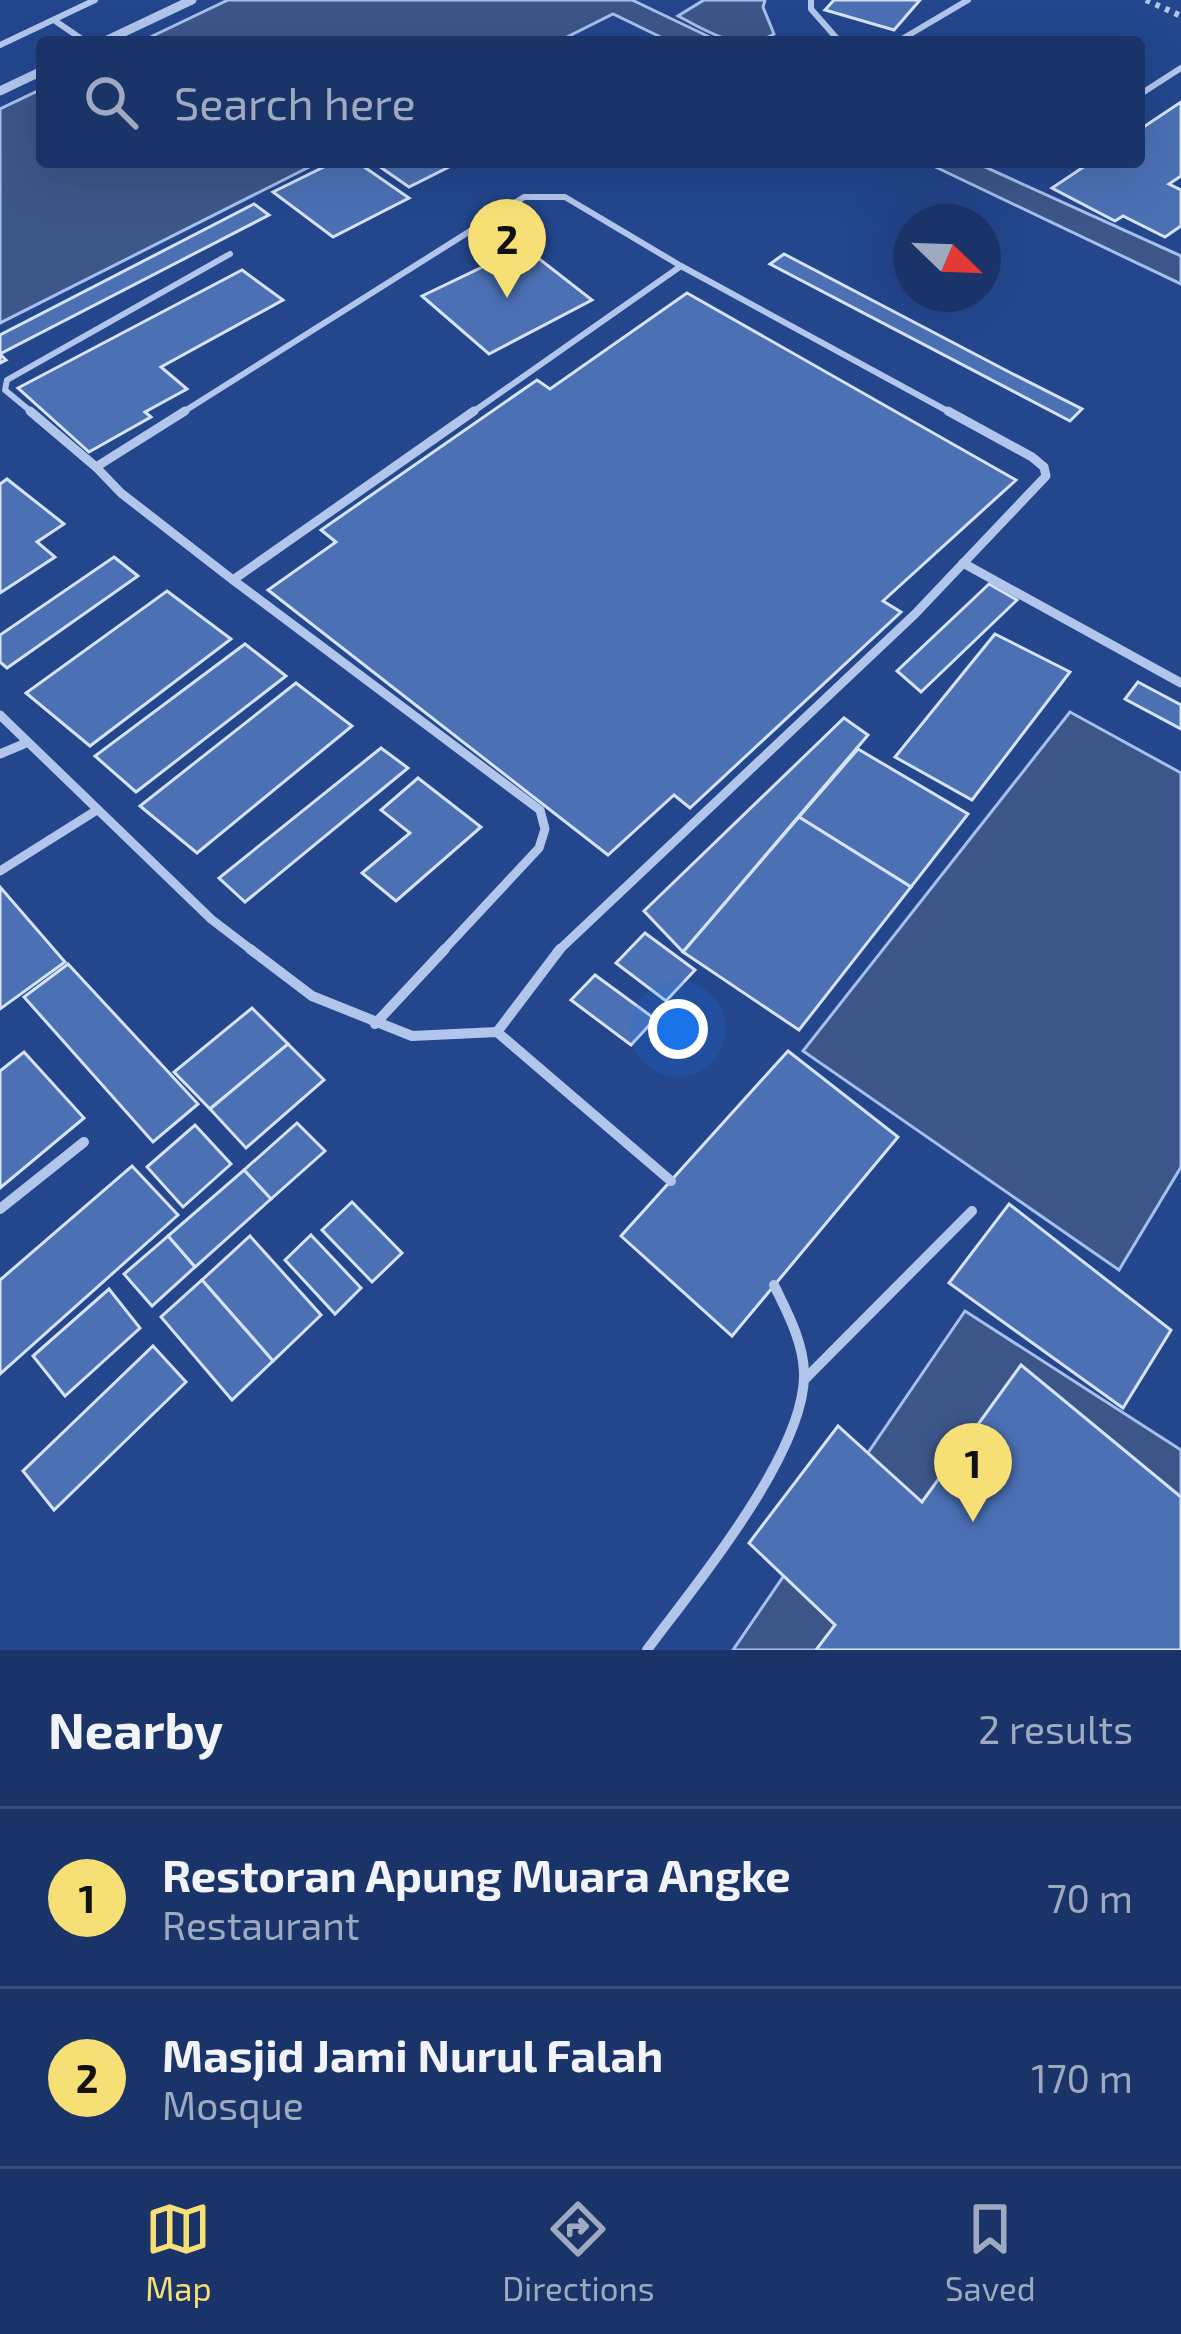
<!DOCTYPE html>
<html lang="en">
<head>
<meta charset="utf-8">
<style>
	:root { --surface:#1a346a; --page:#273f72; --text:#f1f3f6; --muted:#9faac1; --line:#384f7e; --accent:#f6df75 }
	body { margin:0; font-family:"Exo 2",sans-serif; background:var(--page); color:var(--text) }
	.compass { position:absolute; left:893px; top:204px; width:108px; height:108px; border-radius:50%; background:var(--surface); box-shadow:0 12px 48px #0002; rotate:113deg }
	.you { position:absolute; left:678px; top:1029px; width:42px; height:42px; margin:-30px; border:9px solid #fff; border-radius:50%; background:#1a73e8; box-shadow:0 0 0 18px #1a73e833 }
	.badge { display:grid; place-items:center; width:78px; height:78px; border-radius:50%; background:var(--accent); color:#111; font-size:39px; font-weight:700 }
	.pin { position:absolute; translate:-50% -99px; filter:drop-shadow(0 3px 6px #0008) }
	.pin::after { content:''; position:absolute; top:63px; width:42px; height:36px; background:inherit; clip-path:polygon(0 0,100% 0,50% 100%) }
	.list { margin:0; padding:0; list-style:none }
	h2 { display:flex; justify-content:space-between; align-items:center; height:156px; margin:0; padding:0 48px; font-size:51px }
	h2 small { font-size:39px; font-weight:400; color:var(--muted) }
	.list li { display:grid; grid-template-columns:78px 1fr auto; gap:36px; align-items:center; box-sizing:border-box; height:180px; padding:0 48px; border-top:3px solid var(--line) }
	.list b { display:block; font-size:45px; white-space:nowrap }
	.list p { margin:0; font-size:39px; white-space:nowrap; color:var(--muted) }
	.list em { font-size:39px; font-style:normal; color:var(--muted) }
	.icon { flex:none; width:66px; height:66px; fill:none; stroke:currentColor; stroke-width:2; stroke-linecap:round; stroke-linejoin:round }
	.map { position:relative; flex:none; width:1181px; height:1650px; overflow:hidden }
	.search { position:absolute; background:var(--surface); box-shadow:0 12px 48px #0002; left:36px; right:36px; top:36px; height:132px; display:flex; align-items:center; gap:30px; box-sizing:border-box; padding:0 42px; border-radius:12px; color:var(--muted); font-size:45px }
	.sheet { height:516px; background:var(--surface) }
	nav { display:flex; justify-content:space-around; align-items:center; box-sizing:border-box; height:168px; border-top:3px solid var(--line); background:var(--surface); font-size:33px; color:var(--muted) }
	nav a { display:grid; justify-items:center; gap:6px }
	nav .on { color:var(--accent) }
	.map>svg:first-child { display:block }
	.water { fill:#3d568a; stroke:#a6bfec; stroke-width:3 }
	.building { fill:#4b70b4; stroke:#d7e3f8; stroke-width:3 }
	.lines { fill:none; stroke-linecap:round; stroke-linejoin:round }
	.path { stroke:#b2c6eb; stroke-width:6; stroke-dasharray:4.5 6; stroke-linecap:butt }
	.service-far2 { stroke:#b2c6eb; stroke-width:6 }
	.service-far1 { stroke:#b2c6eb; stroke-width:9 }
	.service { stroke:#b2c6eb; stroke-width:10 }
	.minor { stroke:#b2c6eb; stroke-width:9 }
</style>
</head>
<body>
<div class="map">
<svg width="1181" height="1650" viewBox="0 0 1181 1650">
	<rect width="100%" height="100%" fill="#23468d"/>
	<g class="water">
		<path d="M228,0H632L720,42H671L613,14L557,42H140Z"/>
		<path d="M704,0H765L763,7L774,34C740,54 709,32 678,16Z"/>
		<path d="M42,89V162H319L0,323V109Z"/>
		<path d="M925,162H974L1181,256V284Z"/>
		<path d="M1070,712L1181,773V1167L1119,1270L803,1051Z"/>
		<path d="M965,1311L1181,1450V1650H733Z"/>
	</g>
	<g class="building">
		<path d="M834,0H920L894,30L825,10Z"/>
		<path d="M1181,102V176L1169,184L1181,190V226L1165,237L1123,216L1115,221L1052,188L1091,162H1139V130Z"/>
		<path d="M334,162H357L409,198L333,237L273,192Z"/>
		<path d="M373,162H459L409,187Z"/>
		<path d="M254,204L269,215L0,354L6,360L0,363V335Z"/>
		<path d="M524,247L592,300L489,354L422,296Z"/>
		<path d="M784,254L1011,373L1082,409L1070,421L770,264Z"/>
		<path d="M242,270L283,300L161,367L187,389L145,412L151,417L89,452L18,388Z"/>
		<path d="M687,293L1016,480L883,601L901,612L690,808L674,795L608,855L268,590L336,542L321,530L537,380L550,389Z"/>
		<path d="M7,479L64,524L37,542L55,557L0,593V484Z"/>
		<path d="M114,557L138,576L7,668L0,662V635Z"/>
		<path d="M989,584L1017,600L921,692L897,671Z"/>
		<path d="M167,591L231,639L90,746L26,693Z"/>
		<path d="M995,634L1070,672L972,800L895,757Z"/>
		<path d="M245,644L286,676L136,792L95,756Z"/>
		<path d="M1138,682L1181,705V729L1125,699Z"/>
		<path d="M296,683L352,726L197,853L140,806Z"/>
		<path d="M844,718L868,735L683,952L644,911Z"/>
		<path d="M381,748L408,768L245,902L219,878Z"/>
		<path d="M858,749L968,814L911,887L799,817Z"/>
		<path d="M418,778L481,827L396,901L362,873L410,833L381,810Z"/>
		<path d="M799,817L911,887L799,1030L683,952Z"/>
		<path d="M0,887L65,962L0,1009Z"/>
		<path d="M645,933L695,970L666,1001L616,963Z"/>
		<path d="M68,964L198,1104L153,1142L24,997Z"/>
		<path d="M595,975L655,1019L631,1045L571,1000Z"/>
		<path d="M252,1008L288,1044L210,1109L174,1072Z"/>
		<path d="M288,1044L324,1080L246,1148L210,1109Z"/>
		<path d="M788,1051L898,1137L732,1336L621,1236Z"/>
		<path d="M24,1052L84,1118L0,1188V1071Z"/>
		<path d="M297,1123L325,1151L271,1199L244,1170Z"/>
		<path d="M195,1125L231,1164L183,1207L147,1167Z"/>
		<path d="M132,1166L178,1215L0,1374V1280Z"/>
		<path d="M244,1170L271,1199L195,1267L168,1236Z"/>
		<path d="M352,1202L402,1253L372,1282L322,1230Z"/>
		<path d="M1009,1204L1171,1330L1123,1408L949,1283Z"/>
		<path d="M311,1235L361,1288L335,1314L285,1260Z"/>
		<path d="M168,1236L195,1267L152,1306L124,1274Z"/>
		<path d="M250,1236L321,1315L273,1361L202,1280Z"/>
		<path d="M202,1280L273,1361L232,1400L161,1317Z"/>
		<path d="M109,1289L140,1328L65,1396L33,1356Z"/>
		<path d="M153,1346L186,1382L54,1510L23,1471Z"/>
		<path d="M1021,1365L1181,1497V1650H816L835,1625L749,1543L838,1426L922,1502Z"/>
	</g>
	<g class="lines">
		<path class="path" d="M1146,0L1181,16"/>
		<g class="service-far2">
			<path d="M811,0V9L840,42"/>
			<path d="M54,20L86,42"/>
			<path d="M897,42L968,0"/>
			<path d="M0,45L95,0"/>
			<path d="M1139,95L1181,68"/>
			<path d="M34,414L5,390L7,380L230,254"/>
			<path d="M180,414L524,197H565L681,266"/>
			<path d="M470,414L681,266L953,414"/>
		</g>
		<g class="service-far1">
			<path d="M30,411L96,467"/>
			<path d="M185,411L96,467L121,493L233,580"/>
			<path d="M963,563L1181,683"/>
			<path d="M0,715L211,919L254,952"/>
			<path d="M0,754L26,743"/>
			<path d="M0,871L97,810"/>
			<path d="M442,952L539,848L545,829L540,810L233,580L474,411"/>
			<path d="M557,952L915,614L1046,476L1044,467L1032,457L948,411"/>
		</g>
		<g class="service">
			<path d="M250,949L312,996L412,1036L497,1032L671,1181"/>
			<path d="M375,1024L445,949"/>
			<path d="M497,1032L560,949"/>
			<path d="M0,1209L84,1142"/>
			<path d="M804,1380L972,1211"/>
			<path d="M647,1650C694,1586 807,1452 804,1372C803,1341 787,1312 774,1285"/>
		</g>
		<g class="minor">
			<path d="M103,42L192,0"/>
			<path d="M0,91L42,71"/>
		</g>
	</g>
</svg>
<svg class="compass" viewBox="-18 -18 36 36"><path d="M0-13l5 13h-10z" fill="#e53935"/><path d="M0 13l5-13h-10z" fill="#9faac1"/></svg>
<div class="you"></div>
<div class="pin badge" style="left:973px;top:1522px">1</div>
<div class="pin badge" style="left:507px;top:298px">2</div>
<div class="search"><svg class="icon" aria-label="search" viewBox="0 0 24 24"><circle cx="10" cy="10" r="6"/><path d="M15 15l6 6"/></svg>Search here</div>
</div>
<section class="sheet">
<h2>Nearby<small>2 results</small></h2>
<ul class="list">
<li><span class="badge">1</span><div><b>Restoran Apung Muara Angke</b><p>Restaurant</p></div><em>70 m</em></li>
<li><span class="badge">2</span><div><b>Masjid Jami Nurul Falah</b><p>Mosque</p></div><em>170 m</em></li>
</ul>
</section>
<nav>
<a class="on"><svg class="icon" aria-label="map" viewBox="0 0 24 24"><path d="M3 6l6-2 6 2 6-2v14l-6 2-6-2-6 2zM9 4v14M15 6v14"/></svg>Map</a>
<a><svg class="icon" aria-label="directions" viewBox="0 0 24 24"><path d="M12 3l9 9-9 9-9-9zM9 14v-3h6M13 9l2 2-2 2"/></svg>Directions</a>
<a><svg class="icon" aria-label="saved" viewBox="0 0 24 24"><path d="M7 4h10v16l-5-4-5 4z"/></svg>Saved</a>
</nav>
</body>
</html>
